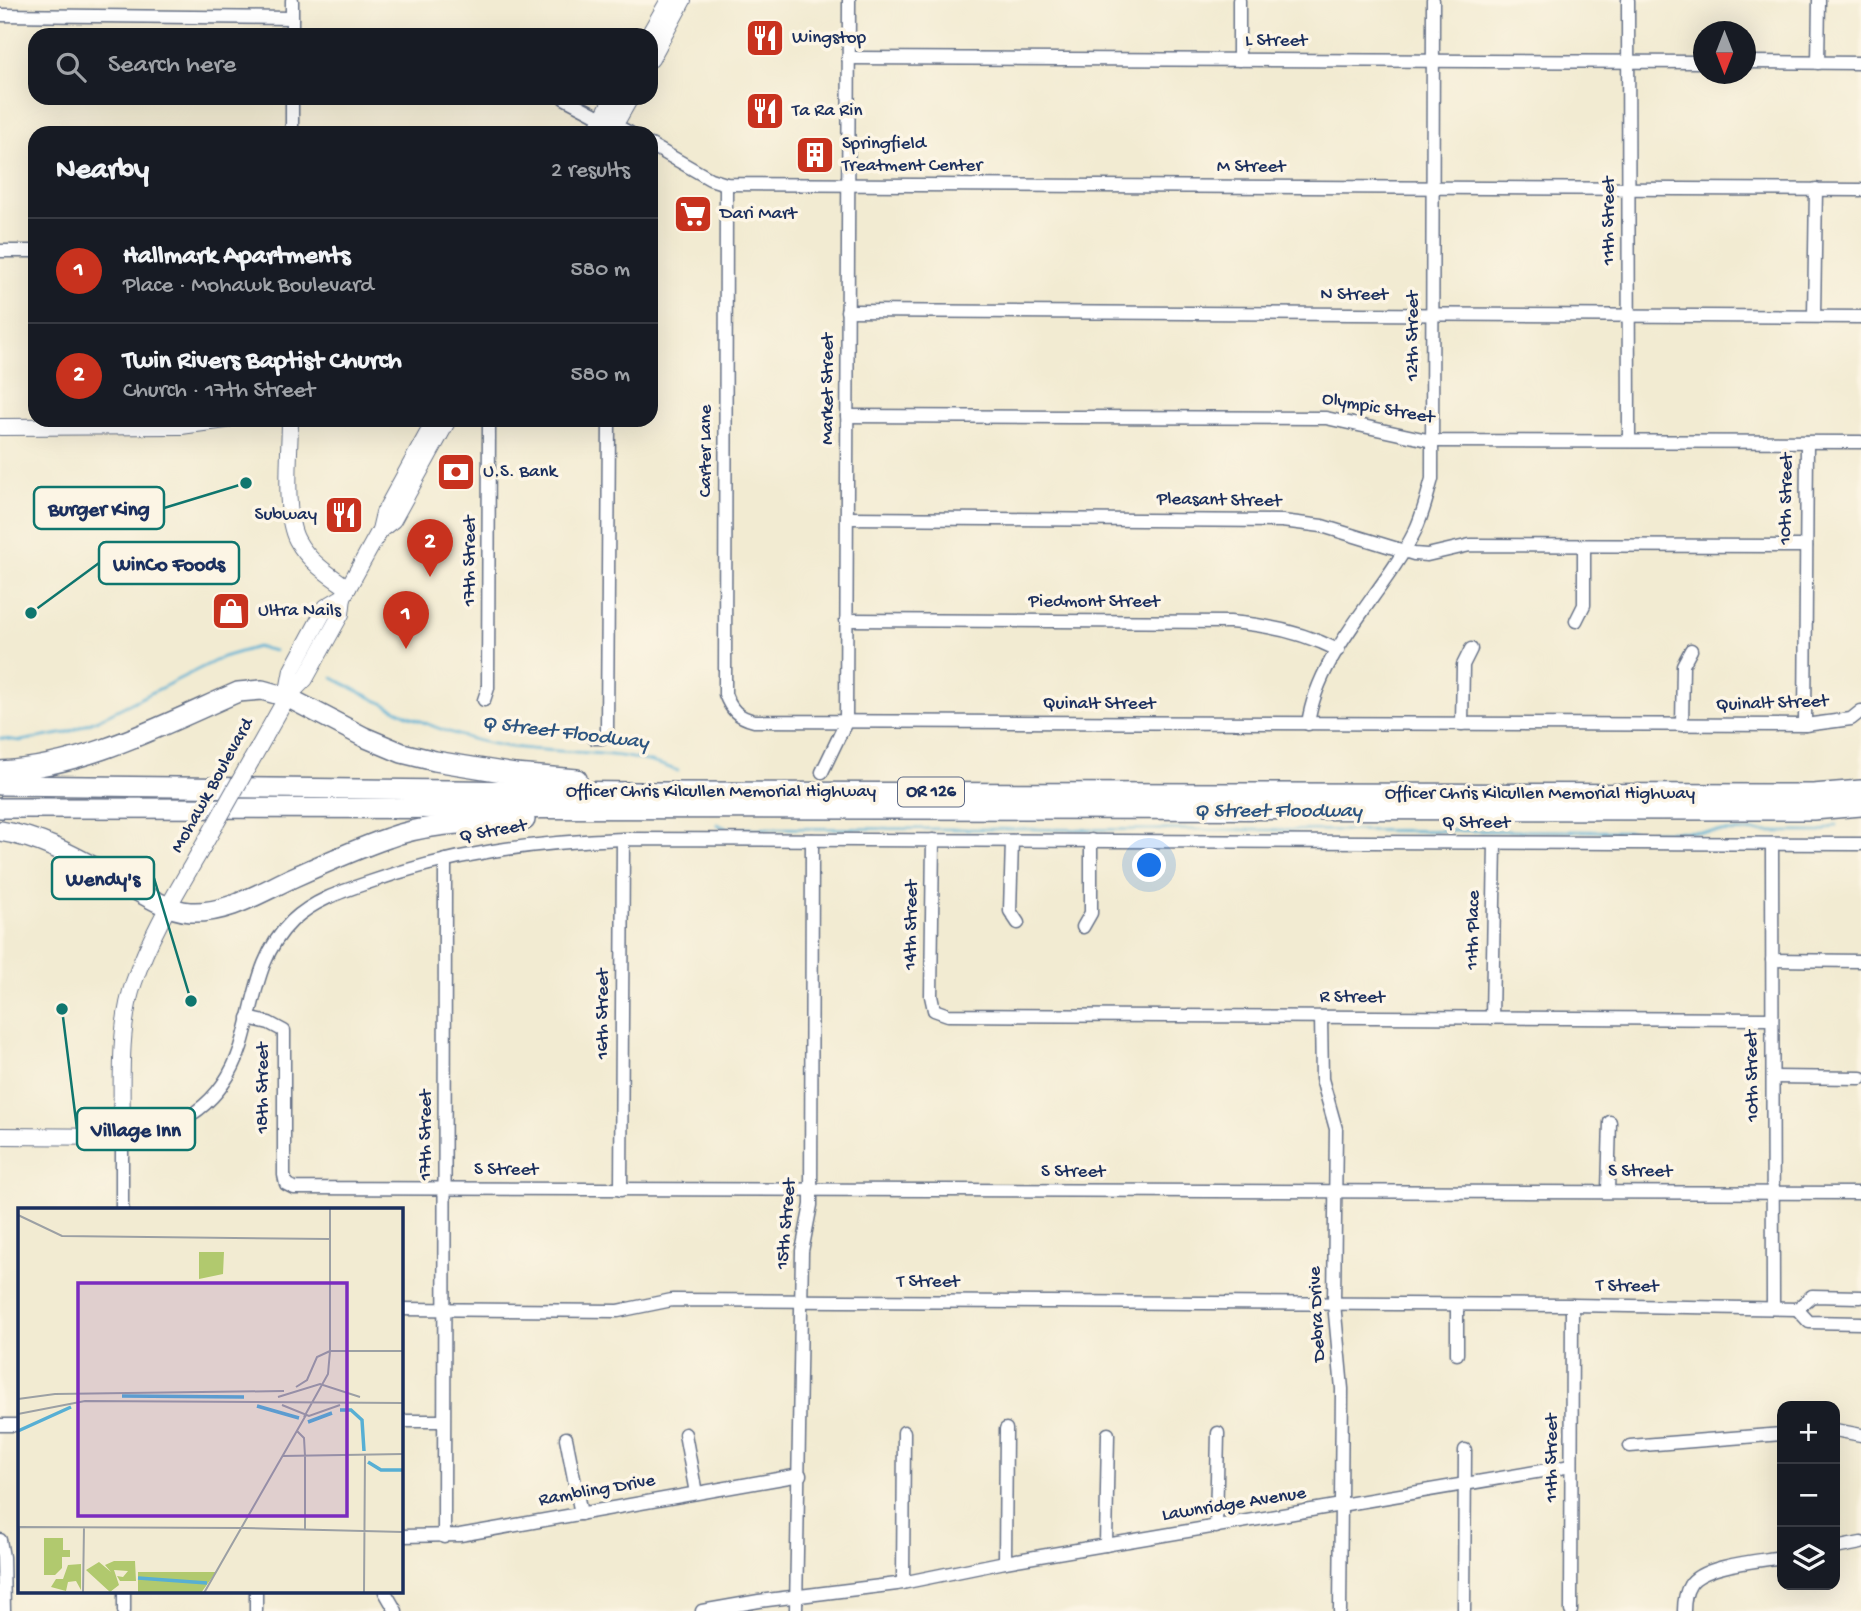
<!DOCTYPE html>
<html lang="en">
<head>
<meta charset="utf-8">
<style>
	:root { --surface:#171b24; --page:#242831; --text:#f1f3f6; --muted:#9ea1a6; --line:#363941; --accent:#c8321e }
	body { margin:0; font-family:"Gochi Hand",sans-serif; background:var(--page); color:var(--text) }
	.controls { position:absolute; right:21px; bottom:21px; display:grid; overflow:hidden; border-radius:14px; box-shadow:0 7px 28px #0002 }
	.controls button { width:63px; height:63px; display:grid; place-items:center; padding:0; border:0; border-bottom:2px solid var(--line); background:var(--surface); color:var(--text); font:35px sans-serif }
	.compass { position:absolute; left:1693px; top:21px; width:63px; height:63px; border-radius:50%; background:var(--surface); box-shadow:0 7px 28px #0002; rotate:180deg }
	.you { position:absolute; left:1150px; top:866px; width:24px; height:24px; margin:-18px; border:5px solid #fff; border-radius:50%; background:#1a73e8; box-shadow:0 0 0 10px #1a73e833 }
	.badge { display:grid; place-items:center; width:46px; height:46px; border-radius:50%; background:var(--accent); color:#fff; font-size:23px; font-weight:700 }
	.pin { position:absolute; translate:-50% -58px; filter:drop-shadow(0 2px 4px #0008) }
	.pin::after { content:''; position:absolute; top:37px; width:24px; height:21px; background:inherit; clip-path:polygon(0 0,100% 0,50% 100%) }
	.list { margin:0; padding:0; list-style:none }
	h2 { display:flex; justify-content:space-between; align-items:center; height:91px; margin:0; padding:0 28px; font-size:30px }
	h2 small { font-size:23px; font-weight:400; color:var(--muted) }
	.list li { display:grid; grid-template-columns:46px 1fr auto; gap:21px; align-items:center; box-sizing:border-box; height:105px; padding:0 28px; border-top:2px solid var(--line) }
	.list b { display:block; font-size:26px; white-space:nowrap }
	.list p { margin:0; font-size:23px; white-space:nowrap; color:var(--muted) }
	.list em { font-size:23px; font-style:normal; color:var(--muted) }
	.icon { flex:none; width:38px; height:38px; fill:none; stroke:currentColor; stroke-width:2; stroke-linecap:round; stroke-linejoin:round }
	.map { position:relative; flex:none; width:1861px; height:1611px; overflow:hidden }
	.search { position:absolute; background:var(--surface); box-shadow:0 7px 28px #0002; left:28px; top:28px; width:630px; height:77px; display:flex; align-items:center; gap:18px; box-sizing:border-box; padding:0 24px; border-radius:21px; color:var(--muted); font-size:26px }
	.panel { position:absolute; background:var(--surface); box-shadow:0 7px 28px #0002; left:28px; top:126px; width:630px; height:301px; border-radius:21px }
	.map>svg:first-child { display:block }
	.lines { fill:none; stroke-linecap:round; stroke-linejoin:round }
	.stream { stroke:#57afd4; stroke-width:2.5 }
	.minor-casing { stroke:#667187; stroke-width:15 }
	.major-casing { stroke:#667187; stroke-width:18 }
	.highway-casing { stroke:#667187; stroke-width:22 }
	.minor { stroke:#fff; stroke-width:12 }
	.major { stroke:#fff; stroke-width:16 }
	.highway { stroke:#fff; stroke-width:19 }
	.major-bridge-casing { stroke:#667187; stroke-width:18; stroke-linecap:butt }
	.major-bridge { stroke:#fff; stroke-width:16 }
	.labels { text-anchor:middle; dominant-baseline:central; stroke-width:7; stroke-linejoin:round; paint-order:stroke }
	.shield { fill:#fcf5e5; stroke:#5e6a86; stroke-width:2 }
	.shield-label { font-size:18px; font-weight:bold; fill:#1b2f5e }
	.poi-label { font-size:19px; fill:#1b2f5e; stroke:#fcf5e5; text-anchor:start }
	.street-label { font-size:19px; fill:#1b2f5e; stroke:#fcf5e5 }
	.water-label { font-size:21px; font-style:italic; fill:#2d5581; stroke:#fcf5e5 }
	.inset-river { fill:none; stroke:#57afd4; stroke-width:3.5 }
	.inset-road { fill:none; stroke:#9ca0a4; stroke-width:2 }
	.view { fill:#7b2cbf; fill-opacity:0.15; stroke:#7b2cbf; stroke-width:3.5 }
	.inset-edge { fill:none; stroke:#1b2f5e; stroke-width:3.5 }
	.leader { fill:none; stroke:#0f766e; stroke-width:2.5 }
	.callout-dot { fill:#0f766e; stroke:#fcf5e5; stroke-width:2.5 }
	.callout { fill:#fcf5e5; stroke:#0f766e; stroke-width:2.5 }
	.callout-label { font-size:21px; text-anchor:middle; font-weight:bold; fill:#1b2f5e }
</style>
</head>
<body>
<div class="map">
<svg width="1861" height="1611" viewBox="0 0 1861 1611">
	<rect width="100%" height="100%" fill="#fcf5e5"/>
	<filter id="ink" filterUnits="userSpaceOnUse"><feTurbulence type="fractalNoise" baseFrequency=".0143" numOctaves="2"/><feDisplacementMap in="SourceGraphic" scale="14" xChannelSelector="R" yChannelSelector="G"/><feConvolveMatrix kernelMatrix="1 2 1 2 8 2 1 2 1" color-interpolation-filters="sRGB"/></filter>
	<filter id="wash" filterUnits="userSpaceOnUse"><feTurbulence type="fractalNoise" baseFrequency=".00686" numOctaves="4" result="noise"/><feDisplacementMap in="SourceGraphic" scale="28" xChannelSelector="R" yChannelSelector="G"/><feGaussianBlur stdDeviation="1.57" result="paint"/><feColorMatrix in="noise" values="0 0 0 0 0 0 0 0 0 0 0 0 0 0 0 0 0 1.4 0 .05"/><feComposite in="paint" operator="in"/></filter>
	<g filter="url(#wash)">
		<rect width="100%" height="100%" fill="#f2ebd2"/>
		<g class="lines">
			<g class="stream">
				<path d="M333,678C389,707 447,739 511,747C566,754 626,749 678,771"/>
				<path d="M0,738L20,741L66,733L105,716L223,657L257,647L275,651"/>
				<path d="M717,824L726,828L1821,832L1836,825"/>
			</g>
		</g>
	</g>
	<g filter="url(#ink)">
		<g class="lines">
			<g class="minor-casing">
				<g id="minor">
					<path d="M1239,0V60"/>
					<path d="M1628,0L1629,441"/>
					<path d="M0,15L292,18"/>
					<path d="M292,35V0"/>
					<path d="M848,58L1703,62"/>
					<path d="M1745,62L1861,63"/>
					<path d="M1818,63L1819,0"/>
					<path d="M292,98V133"/>
					<path d="M564,98L630,133"/>
					<path d="M651,145L710,179L726,184L1861,190"/>
					<path d="M726,184L725,694C731,710 738,717 754,721L1805,725L1851,719L1861,711"/>
					<path d="M0,251H35"/>
					<path d="M847,311L1861,317"/>
					<path d="M1814,316L1816,189"/>
					<path d="M847,416L1326,418L1432,441L1861,442"/>
					<path d="M847,518L1282,521L1322,526L1414,554L1427,555L1470,545L1806,546"/>
					<path d="M846,620L1230,622C1268,625 1304,633 1338,650"/>
					<path d="M1576,621L1584,605V546"/>
					<path d="M484,700L488,688L489,420"/>
					<path d="M1308,724C1318,652 1384,594 1415,531C1423,515 1427,496 1432,479L1433,0"/>
					<path d="M1462,724L1463,665L1471,649"/>
					<path d="M1682,725L1683,665L1691,650"/>
					<path d="M1805,725L1807,442"/>
					<path d="M594,738H602L607,734L609,420"/>
					<path d="M822,772L846,722L849,0"/>
					<path d="M933,840L931,996L934,1010L948,1015L1771,1019"/>
					<path d="M1012,841L1010,911L1018,923"/>
					<path d="M1772,844L1773,1308"/>
					<path d="M1083,927L1091,913V840"/>
					<path d="M1772,960L1861,961"/>
					<path d="M1321,1017L1322,1079L1336,1129L1334,1303L1342,1389L1340,1611"/>
					<path d="M248,1018L269,1023L284,1031V1175L286,1184L294,1188L1861,1193"/>
					<path d="M1492,1018L1495,843"/>
					<path d="M1773,1077L1861,1078"/>
					<path d="M621,1190L623,839"/>
					<path d="M1608,1191L1610,1122"/>
					<path d="M122,1210V1137C180,1131 222,1105 241,1047C255,1003 256,956 292,921C313,901 340,892 367,883C450,853 535,842 623,839L1861,844"/>
					<path d="M1457,1305V1354"/>
					<path d="M401,1309L618,1311L672,1300L1572,1305L1797,1309L1812,1296L1861,1297"/>
					<path d="M1797,1309L1809,1322L1861,1323"/>
					<path d="M401,1421H443"/>
					<path d="M0,1425H19"/>
					<path d="M1835,1430L1861,1435"/>
					<path d="M685,1434L696,1493"/>
					<path d="M566,1438L581,1514"/>
					<path d="M1630,1446L1782,1434"/>
					<path d="M1216,1527L1218,1433"/>
					<path d="M401,1536L460,1535L800,1475"/>
					<path d="M444,1537L445,860"/>
					<path d="M0,1540L3,1557L4,1611"/>
					<path d="M1106,1545L1108,1434"/>
					<path d="M1835,1548L1861,1543"/>
					<path d="M1005,1562L1006,1429"/>
					<path d="M903,1583L904,1432"/>
					<path d="M256,1592V1611"/>
					<path d="M385,1592L396,1611"/>
					<path d="M124,1611V1592"/>
					<path d="M702,1611L759,1601L897,1584L1005,1562L1571,1466"/>
					<path d="M796,1611L802,1251L811,1205L812,840"/>
					<path d="M1464,1611L1465,1450"/>
					<path d="M1571,1611L1572,1305"/>
					<path d="M1684,1611C1684,1602 1685,1593 1690,1585C1701,1565 1760,1561 1782,1557"/>
				</g>
			</g>
			<g class="major-casing">
				<g id="major">
					<path d="M649,35L669,0"/>
					<path d="M651,59L683,0"/>
					<path d="M594,133L613,98"/>
					<path d="M610,133L630,98"/>
					<path d="M290,420C290,451 283,514 297,540C308,561 329,575 348,588"/>
					<path d="M0,427L181,426L226,420"/>
					<path d="M380,530L393,520L448,420"/>
					<path d="M287,697L292,670L326,607L343,597"/>
					<path d="M251,761L287,697L305,679L341,614L343,597L380,530L384,513L435,420"/>
					<path d="M0,1136L122,1137C122,1089 118,1027 134,982C152,929 183,882 210,834"/>
				</g>
			</g>
			<g class="highway-casing">
				<g id="highway">
					<path d="M0,771C86,766 160,726 238,692L262,690L287,697L364,737L402,753L435,761L515,774L577,779"/>
					<path d="M0,785L632,792L1813,794L1861,790"/>
					<path d="M0,808L1813,810L1861,806"/>
					<path d="M0,831C46,838 86,863 127,885C146,896 167,910 190,912C228,914 261,892 294,877C325,863 356,849 388,838C430,822 480,823 525,820"/>
				</g>
			</g>
			<use href="#minor" class="minor"/>
			<use href="#major" class="major"/>
			<use href="#highway" class="highway"/>
			<g class="major-bridge-casing">
				<path id="major-bridge" d="M210,834L251,761"/>
			</g>
			<use href="#major-bridge" class="major-bridge"/>
		</g>
	</g>
	<defs>
		<g id="restaurant-square" transform="scale(2.0125)"><rect x="-9" y="-9" width="18" height="18" rx="4" fill="#c8321e" stroke="#fcf5e5"/><path d="M-5-6h1v4h1v-4h1v4h1v-4h1v5L-1.5 .5V6h-2V.5L-5-1ZM5-6V6H3V1.5H1.5Q1.5-4 5-6Z" fill="#fff"/></g>
		<g id="building-square" transform="scale(2.0125)"><rect x="-9" y="-9" width="18" height="18" rx="4" fill="#c8321e" stroke="#fcf5e5"/><path d="M-4-6H4V6H1V3H-1V6H-4ZM-2.5-4.3h1.7v1.8h-1.7ZM.8-4.3h1.7v1.8H.8ZM-2.5-1h1.7V.8h-1.7ZM.8-1h1.7V.8H.8Z" fill="#fff"/></g>
		<g id="supermarket-square" transform="scale(2.0125)"><rect x="-9" y="-9" width="18" height="18" rx="4" fill="#c8321e" stroke="#fcf5e5"/><path d="M-6-5.5h2.5l.6 2H6L4.5 2H-2.5L-4.4-4H-6ZM-1.5 3.2a1.3 1.3 0 1 0 .1 0ZM3 3.2a1.3 1.3 0 1 0 .1 0Z" fill="#fff"/></g>
		<g id="bank-square" transform="scale(2.0125)"><rect x="-9" y="-9" width="18" height="18" rx="4" fill="#c8321e" stroke="#fcf5e5"/><path d="M-6-4H6V4H-6ZM0-2.3a2.3 2.3 0 1 0 0 4.6a2.3 2.3 0 1 0 0-4.6Z" fill="#fff"/></g>
		<g id="shop-square" transform="scale(2.0125)"><rect x="-9" y="-9" width="18" height="18" rx="4" fill="#c8321e" stroke="#fcf5e5"/><path d="M-5-2.5h2.3a2.7 3.5 0 0 1 5.4 0H5L5.5 6h-11ZM-1.5-2.5h3a1.5 2.3 0 0 0-3 0Z" fill="#fff"/></g>
	</defs>
	<g fill-rule="evenodd">
		<use href="#restaurant-square" x="765" y="38"/>
		<use href="#restaurant-square" x="765" y="111"/>
		<use href="#building-square" x="815" y="155"/>
		<use href="#supermarket-square" x="693" y="214"/>
		<use href="#bank-square" x="456" y="472"/>
		<use href="#restaurant-square" x="344" y="515"/>
		<use href="#shop-square" x="231" y="611"/>
	</g>
	<g class="labels">
		<rect class="shield" x="898" y="777.5" width="66" height="29" rx="5"/>
		<g class="shield-label">
			<text x="931" y="792">OR 126</text>
		</g>
		<g class="poi-label">
			<text x="792" y="38">Wingstop</text>
			<text x="792" y="111">Ta Ra Rin</text>
			<text x="842" y="144">Springfield<tspan x="842" dy="22">Treatment Center</tspan></text>
			<text x="720" y="214">Dari Mart</text>
			<text x="483" y="472">U.S. Bank</text>
			<text x="317" y="515" text-anchor="end">Subway</text>
			<text x="258" y="611">Ultra Nails</text>
		</g>
		<g class="street-label">
			<text x="1276" y="41">L Street</text>
			<text x="1251" y="167">M Street</text>
			<text transform="translate(1609 221) rotate(-90)">11th Street</text>
			<text x="1354" y="295">N Street</text>
			<text transform="translate(1413 336) rotate(-90)">12th Street</text>
			<text transform="translate(828 389) rotate(-90)">Market Street</text>
			<text transform="translate(1378 409) rotate(10)">Olympic Street</text>
			<text transform="translate(706 451) rotate(-90)">Carter Lane</text>
			<text transform="translate(1787 499) rotate(-89)">10th Street</text>
			<text transform="translate(1219 501) rotate(1)">Pleasant Street</text>
			<text transform="translate(470 561) rotate(-90)">17th Street</text>
			<text x="1094" y="602">Piedmont Street</text>
			<text x="1099" y="704">Quinalt Street</text>
			<text transform="translate(1772 704) rotate(-2)">Quinalt Street</text>
			<text transform="translate(213 786) rotate(-61)">Mohawk Boulevard</text>
			<text x="721" y="792">Officer Chris Kilcullen Memorial Highway</text>
			<text x="1540" y="794">Officer Chris Kilcullen Memorial Highway</text>
			<text x="1476" y="823">Q Street</text>
			<text transform="translate(493 832) rotate(-10)">Q Street</text>
			<text transform="translate(912 925) rotate(-89)">14th Street</text>
			<text transform="translate(1474 930) rotate(-89)">11th Place</text>
			<text transform="translate(1352 998) rotate(1)">R Street</text>
			<text transform="translate(603 1014) rotate(-90)">16th Street</text>
			<text transform="translate(1753 1076) rotate(-91)">10th Street</text>
			<text transform="translate(263 1088) rotate(-90)">18th Street</text>
			<text transform="translate(426 1135) rotate(-90)">17th Street</text>
			<text x="506" y="1170">S Street</text>
			<text x="1073" y="1172">S Street</text>
			<text transform="translate(1640 1172) rotate(1)">S Street</text>
			<text transform="translate(787 1224) rotate(-85)">15th Street</text>
			<text x="928" y="1282">T Street</text>
			<text transform="translate(1627 1287) rotate(1)">T Street</text>
			<text transform="translate(1318 1314) rotate(-93)">Debra Drive</text>
			<text transform="translate(1552 1458) rotate(-90)">11th Street</text>
			<text transform="translate(597 1491) rotate(-10)">Rambling Drive</text>
			<text transform="translate(1234 1505) rotate(-9)">Lawnridge Avenue</text>
		</g>
		<g class="water-label">
			<text transform="translate(565 734) rotate(7)">Q Street Floodway</text>
			<text x="1278" y="812">Q Street Floodway</text>
		</g>
	</g>
	<g transform="translate(18 1208)">
		<rect width="385" height="385" fill="#f2ebd2"/>
		<path d="M181,44H206L205,66L181,71ZM26,330H45V342H52V349H44V360L37,367H26ZM96,353H117L118,373H102L99,368L105,369L110,363L96,362L101,377L92,384L68,362L81,354L93,364L87,357ZM63,356V382L58,373L50,374L48,383L33,379L38,371H45L50,357ZM120,364H198L183,385H120Z" fill="#b1c96e"/>
		<path class="inset-river" d="M104,188L226,189M239,198L281,210M322,202H333L344,212L346,243M290,214L314,205M0,223L53,199M350,254L363,262H385M120,370L189,375"/>
		<path class="inset-road" d="M0,7L44,28L312,31M278,179L289,172L299,149L312,143V0M260,189L302,176L342,189M0,191L37,186L266,183M264,197L291,208L322,197M0,206L67,193L385,195M286,209L310,166L312,143H385M279,223L286,230L287,248M264,248L385,246M0,319L226,320M226,320L385,324M287,322V248M0,385L1,319M65,385L66,319M186,385L288,207M346,385L347,246"/>
		<path class="view" d="M60,75H329V308H60Z"/>
		<rect width="385" height="385" class="inset-edge"/>
	</g>
	<path class="leader" d="M246 483L164 508M31 613L99 563M191 1001L154 878M62 1009L77 1129"/>
	<g class="callout-dot">
		<circle cx="246" cy="483" r="7"/>
		<circle cx="31" cy="613" r="7"/>
		<circle cx="191" cy="1001" r="7"/>
		<circle cx="62" cy="1009" r="7"/>
	</g>
	<g class="callout">
		<rect x="34" y="487" width="130" height="42" rx="7"/>
		<rect x="99" y="542" width="140" height="42" rx="7"/>
		<rect x="52" y="857" width="102" height="42" rx="7"/>
		<rect x="77" y="1108" width="118" height="42" rx="7"/>
	</g>
	<g class="callout-label">
		<text x="99" y="515">Burger King</text>
		<text x="169" y="570">WinCo Foods</text>
		<text x="103" y="885">Wendy's</text>
		<text x="136" y="1136">Village Inn</text>
	</g>
</svg>
<div class="controls">
<button>+</button>
<button>−</button>
<button><svg class="icon" aria-label="layers" viewBox="0 0 24 24"><path d="M12 4l9 5-9 5-9-5zM3 14l9 5 9-5"/></svg></button>
</div>
<svg class="compass" viewBox="-18 -18 36 36"><path d="M0-13l5 13h-10z" fill="#e53935"/><path d="M0 13l5-13h-10z" fill="#9ea1a6"/></svg>
<div class="you"></div>
<div class="pin badge" style="left:406px;top:649px">1</div>
<div class="pin badge" style="left:430px;top:577px">2</div>
<div class="search"><svg class="icon" aria-label="search" viewBox="0 0 24 24"><circle cx="10" cy="10" r="6"/><path d="M15 15l6 6"/></svg>Search here</div>
<section class="panel">
<h2>Nearby<small>2 results</small></h2>
<ul class="list">
<li><span class="badge">1</span><div><b>Hallmark Apartments</b><p>Place · Mohawk Boulevard</p></div><em>580 m</em></li>
<li><span class="badge">2</span><div><b>Twin Rivers Baptist Church</b><p>Church · 17th Street</p></div><em>580 m</em></li>
</ul>
</section>
</div>
</body>
</html>
